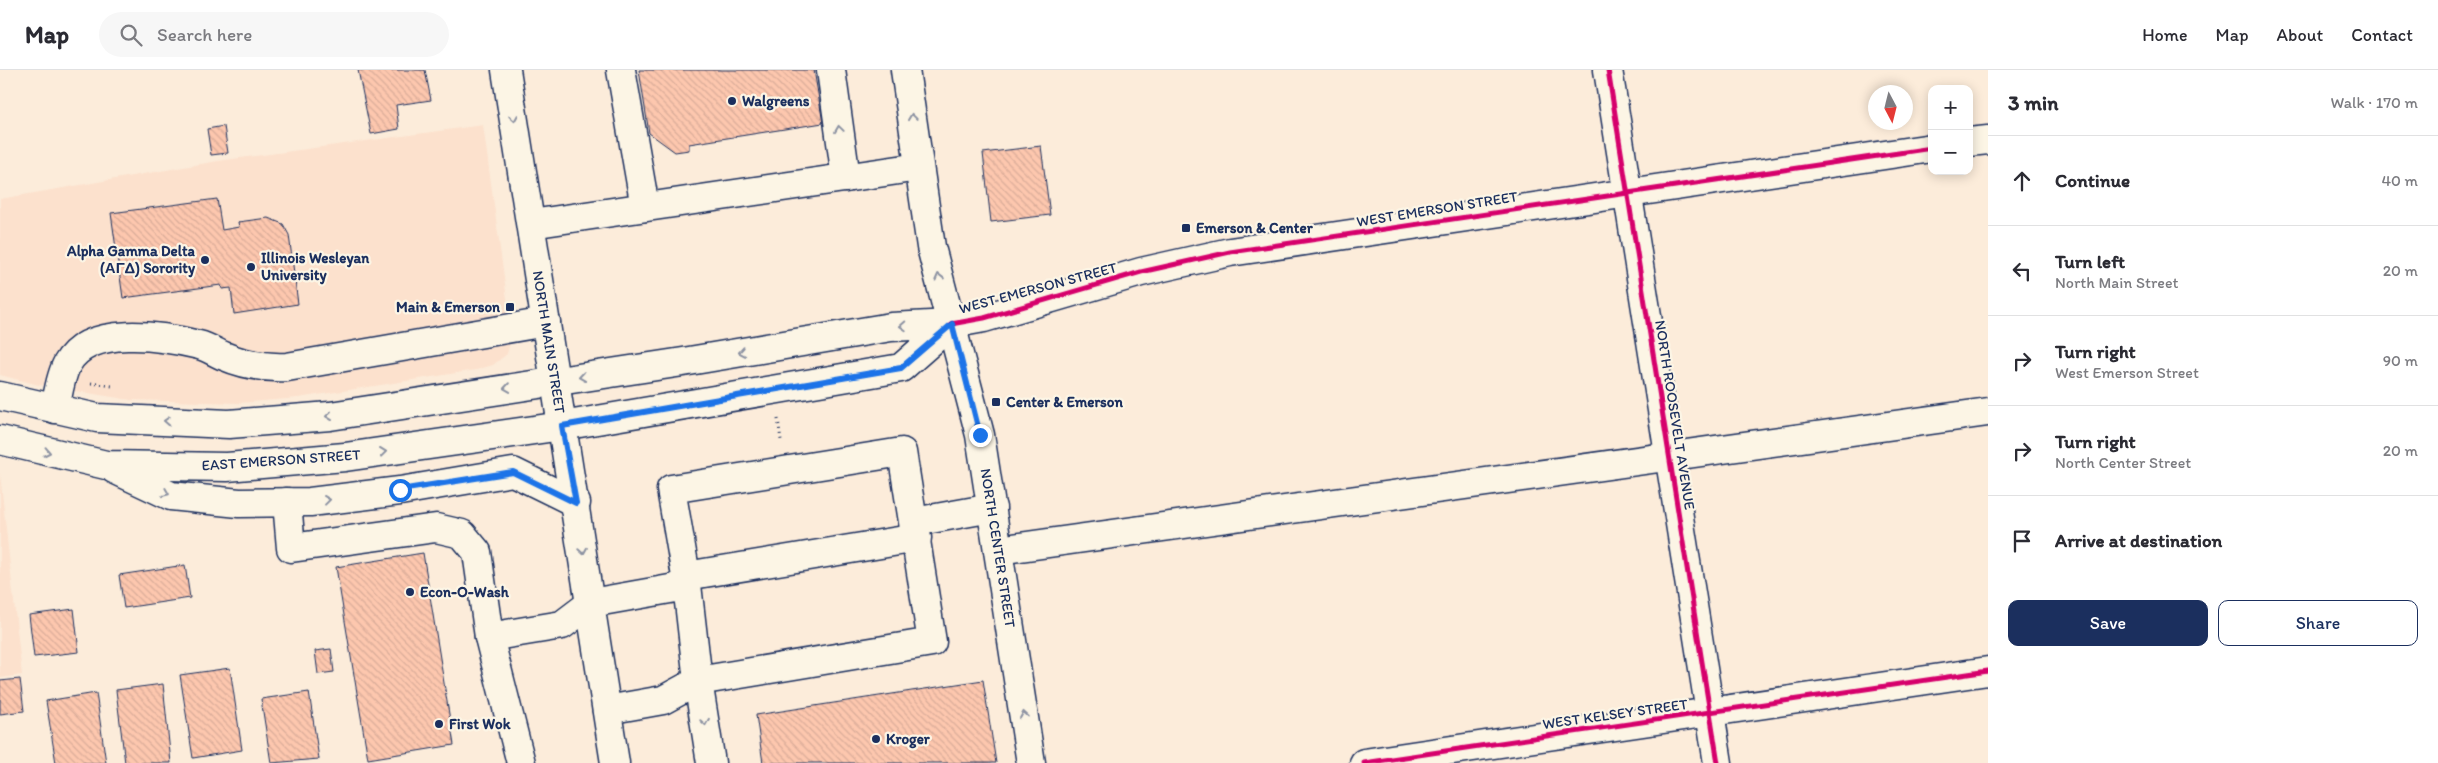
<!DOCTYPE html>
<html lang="en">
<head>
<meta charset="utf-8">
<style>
	:root { --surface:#fff; --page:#f7f7f7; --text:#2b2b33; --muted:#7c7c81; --line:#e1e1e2; --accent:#1b2f5e }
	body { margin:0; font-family:Itim,sans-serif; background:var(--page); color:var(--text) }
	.controls { position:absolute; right:15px; top:15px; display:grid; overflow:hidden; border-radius:10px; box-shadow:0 2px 12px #0003 }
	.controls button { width:45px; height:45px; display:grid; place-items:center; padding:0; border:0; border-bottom:1px solid var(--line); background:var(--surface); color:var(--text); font:25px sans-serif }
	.compass { position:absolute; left:1868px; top:15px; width:45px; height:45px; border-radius:50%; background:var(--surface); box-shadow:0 2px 12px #0003; rotate:173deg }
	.stop { position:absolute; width:15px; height:15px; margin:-11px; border:4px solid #1a73e8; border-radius:50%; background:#fff }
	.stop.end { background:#1a73e8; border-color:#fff; box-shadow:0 1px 5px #0008 }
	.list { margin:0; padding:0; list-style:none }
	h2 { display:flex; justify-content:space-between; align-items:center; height:65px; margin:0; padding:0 20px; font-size:21px }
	h2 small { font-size:16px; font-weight:400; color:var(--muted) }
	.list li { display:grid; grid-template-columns:32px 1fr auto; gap:15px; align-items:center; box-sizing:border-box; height:90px; padding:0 20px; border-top:1px solid var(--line) }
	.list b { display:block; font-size:19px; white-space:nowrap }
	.list p { margin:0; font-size:16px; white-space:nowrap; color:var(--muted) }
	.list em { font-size:16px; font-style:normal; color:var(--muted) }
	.actions { display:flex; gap:10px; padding:15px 20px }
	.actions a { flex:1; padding:11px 0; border:1px solid var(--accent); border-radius:10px; text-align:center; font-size:18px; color:var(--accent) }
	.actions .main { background:var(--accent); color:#fff }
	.icon { flex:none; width:28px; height:28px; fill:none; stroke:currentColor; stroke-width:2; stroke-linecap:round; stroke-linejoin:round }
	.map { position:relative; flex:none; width:1988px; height:693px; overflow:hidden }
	header { display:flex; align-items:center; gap:30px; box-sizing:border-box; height:70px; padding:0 25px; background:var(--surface); border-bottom:1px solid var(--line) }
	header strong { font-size:24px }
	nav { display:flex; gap:28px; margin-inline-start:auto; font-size:18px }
	.search { width:350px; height:45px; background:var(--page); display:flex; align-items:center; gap:12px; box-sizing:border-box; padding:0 18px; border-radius:28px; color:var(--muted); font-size:19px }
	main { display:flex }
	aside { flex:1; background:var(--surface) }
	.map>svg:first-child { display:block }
	.built { fill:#fce1cd }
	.building { fill:url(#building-back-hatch); stroke:#1b2f5e }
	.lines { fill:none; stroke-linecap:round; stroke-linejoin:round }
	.minor-casing { stroke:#1b2f5e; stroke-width:31 }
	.major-casing { stroke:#1b2f5e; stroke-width:31 }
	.path { stroke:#1b2f5e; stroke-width:3; stroke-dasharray:1 4; stroke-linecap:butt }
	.minor { stroke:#fcf5e5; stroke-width:28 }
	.major { stroke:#fcf5e5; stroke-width:28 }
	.cycleway-casing { stroke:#fcf5e5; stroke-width:8 }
	.cycleway { stroke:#d6006c; stroke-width:5 }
	.oneway { stroke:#8c92a2 }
	.route { stroke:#1a73e8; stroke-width:6 }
	.poi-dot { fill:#1b2f5e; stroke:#fcf5e5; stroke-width:2 }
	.labels { text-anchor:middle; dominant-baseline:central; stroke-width:4.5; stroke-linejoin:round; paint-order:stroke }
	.poi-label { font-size:15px; font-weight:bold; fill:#1b2f5e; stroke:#fcf5e5; text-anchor:start }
	.street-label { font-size:15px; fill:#1b2f5e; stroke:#fcf5e5 }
</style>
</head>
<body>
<header>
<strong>Map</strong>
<div class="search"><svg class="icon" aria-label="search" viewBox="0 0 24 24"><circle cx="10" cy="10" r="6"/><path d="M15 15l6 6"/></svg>Search here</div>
<nav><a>Home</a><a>Map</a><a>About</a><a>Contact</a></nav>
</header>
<main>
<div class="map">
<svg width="1988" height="693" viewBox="0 0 1988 693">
	<defs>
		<pattern id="building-back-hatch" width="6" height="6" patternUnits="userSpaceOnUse" patternTransform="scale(1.25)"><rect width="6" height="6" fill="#fdc7ae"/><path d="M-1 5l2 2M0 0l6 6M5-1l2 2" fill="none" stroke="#d8ab98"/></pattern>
	</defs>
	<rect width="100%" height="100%" fill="#fcecda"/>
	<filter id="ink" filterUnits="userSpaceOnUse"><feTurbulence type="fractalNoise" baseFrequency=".02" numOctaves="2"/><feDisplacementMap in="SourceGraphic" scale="10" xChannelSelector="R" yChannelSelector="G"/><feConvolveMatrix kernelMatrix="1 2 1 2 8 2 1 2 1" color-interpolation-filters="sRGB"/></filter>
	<g filter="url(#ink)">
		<g class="built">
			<path d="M483,55L512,265L507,284L493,295L476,300L298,328L240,333L131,330L39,315L0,305V129L218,91Z"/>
			<path d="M0,404L22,605L0,608Z"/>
		</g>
		<g class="building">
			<path d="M358,0H425L431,30L396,35L399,59L371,64Z"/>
			<path d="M639,0H814L823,53L689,74V80L675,82L649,63Z"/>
			<path d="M224,56L228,83L211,85L207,59Z"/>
			<path d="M1041,76L1050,145L991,152L983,83Z"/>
			<path d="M217,129L222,160L239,157L238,152L268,148L283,154L289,165L298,234L234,244L231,218L222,219L221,215L123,228L111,143Z"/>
			<path d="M423,483L454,675L368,689L336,497Z"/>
			<path d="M185,495L190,528L124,538L119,505Z"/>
			<path d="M74,539L79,582L34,587L29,545Z"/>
			<path d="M331,579L334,602L318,604L315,581Z"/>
			<path d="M230,598L242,680L193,688L180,605Z"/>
			<path d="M20,609L24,641L0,644V611Z"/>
			<path d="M983,610L996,693H763L756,645Z"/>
			<path d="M163,614L171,693H125L116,620Z"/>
			<path d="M309,622L319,689L271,693L261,629Z"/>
			<path d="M96,623L106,693H56L46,631Z"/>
		</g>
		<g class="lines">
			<g class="minor-casing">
				<g id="minor">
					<path d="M621,0L645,137"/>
					<path d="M831,0L846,108"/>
					<path d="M1608,0L1718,693"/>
					<path d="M1969,72L1988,70"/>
					<path d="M531,154L919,97"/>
					<path d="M951,254L984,248L1141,202L1230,182L1932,78"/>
					<path d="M55,339C58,325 60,307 67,294C89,254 162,266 199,275C208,277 216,283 224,286C245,295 264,298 287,297L546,252"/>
					<path d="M902,382L932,572L698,611L686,506L671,419Z"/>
					<path d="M287,432L291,478L436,458L462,464L477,482L489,567L562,555L591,533L687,516"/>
					<path d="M914,452L992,438"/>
					<path d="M998,480L1988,342"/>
					<path d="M686,506L917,468"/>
					<path d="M489,567L521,693"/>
					<path d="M607,640L663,630L698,611L711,693"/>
					<path d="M1364,693L1988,601"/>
				</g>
			</g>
			<g class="major-casing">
				<g id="major">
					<path d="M506,0L615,693"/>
					<path d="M905,0L931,177L980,365L1031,693"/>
					<path d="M0,326L97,348L229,354L330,346L683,292L891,257L951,254"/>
					<path d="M0,370L106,395L227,397L345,387L562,356L901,298L951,254"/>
					<path d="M114,399L171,426L239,433L310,432L400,421L513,402L576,433"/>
				</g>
			</g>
			<g class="path">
				<path d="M91,313L112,316"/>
				<path d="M778,349L781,370"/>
			</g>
			<use href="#minor" class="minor"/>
			<use href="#major" class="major"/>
			<g class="cycleway-casing">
				<g id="cycleway">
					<path d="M1608,0L1718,693"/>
					<path d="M951,254L984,248L1141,202L1230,182L1932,78"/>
					<path d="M1364,693L1988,601"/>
				</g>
			</g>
			<use href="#cycleway" class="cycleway"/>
		</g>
		<defs><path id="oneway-chevron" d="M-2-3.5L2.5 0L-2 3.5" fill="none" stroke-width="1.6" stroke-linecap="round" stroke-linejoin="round" transform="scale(1.25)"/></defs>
		<g class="oneway">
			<use href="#oneway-chevron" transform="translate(912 47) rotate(-98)"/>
			<use href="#oneway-chevron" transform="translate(514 48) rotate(81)"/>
			<use href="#oneway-chevron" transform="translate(839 59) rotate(-98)"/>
			<use href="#oneway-chevron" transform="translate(939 207) rotate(-104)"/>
			<use href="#oneway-chevron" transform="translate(903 256) rotate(177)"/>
			<use href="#oneway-chevron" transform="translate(742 282) rotate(170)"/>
			<use href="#oneway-chevron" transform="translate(582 307) rotate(172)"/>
			<use href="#oneway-chevron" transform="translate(507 318) rotate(172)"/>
			<use href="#oneway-chevron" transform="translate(329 346) rotate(173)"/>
			<use href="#oneway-chevron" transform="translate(167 351) rotate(-177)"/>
			<use href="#oneway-chevron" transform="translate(47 382) rotate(12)"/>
			<use href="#oneway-chevron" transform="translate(383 382) rotate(-7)"/>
			<use href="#oneway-chevron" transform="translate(166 423) rotate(22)"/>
			<use href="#oneway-chevron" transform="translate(327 430) rotate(-7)"/>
			<use href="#oneway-chevron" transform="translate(583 481) rotate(81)"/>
			<use href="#oneway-chevron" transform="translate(1024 645) rotate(-99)"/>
			<use href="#oneway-chevron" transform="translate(705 652) rotate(81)"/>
		</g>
	</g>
	<g class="lines" filter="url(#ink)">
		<path class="route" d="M400,420L513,402L576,433L562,356L901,298L952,254L980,365"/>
	</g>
	<g class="poi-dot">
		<circle cx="732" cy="31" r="5"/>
		<rect x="1181" y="153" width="10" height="10" rx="2.5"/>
		<circle cx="205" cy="190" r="5"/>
		<circle cx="251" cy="197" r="5"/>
		<rect x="505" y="232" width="10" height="10" rx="2.5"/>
		<rect x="991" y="327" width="10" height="10" rx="2.5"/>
		<circle cx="410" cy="522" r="5"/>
		<circle cx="439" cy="654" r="5"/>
		<circle cx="876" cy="669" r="5"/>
	</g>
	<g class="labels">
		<g class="poi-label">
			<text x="742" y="31">Walgreens</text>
			<text x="1196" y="158">Emerson &amp; Center</text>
			<text x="195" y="181" text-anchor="end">Alpha Gamma Delta<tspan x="195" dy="17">(ΑΓΔ) Sorority</tspan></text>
			<text x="261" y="188">Illinois Wesleyan<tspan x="261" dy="17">University</tspan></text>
			<text x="500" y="237" text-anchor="end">Main &amp; Emerson</text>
			<text x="1006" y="332">Center &amp; Emerson</text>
			<text x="420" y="522">Econ-O-Wash</text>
			<text x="449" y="654">First Wok</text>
			<text x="886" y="669">Kroger</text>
		</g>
		<g class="street-label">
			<text transform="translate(1437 139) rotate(-9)">WEST EMERSON STREET</text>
			<text transform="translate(1038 218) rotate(-15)">WEST EMERSON STREET</text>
			<text transform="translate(549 272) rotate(81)">NORTH MAIN STREET</text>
			<text transform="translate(1675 345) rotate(81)">NORTH ROOSEVELT AVENUE</text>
			<text transform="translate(281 390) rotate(-4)">EAST EMERSON STREET</text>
			<text transform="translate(998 478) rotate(81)">NORTH CENTER STREET</text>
			<text transform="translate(1615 644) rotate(-8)">WEST KELSEY STREET</text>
		</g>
	</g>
</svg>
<div class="controls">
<button>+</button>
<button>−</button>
</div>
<svg class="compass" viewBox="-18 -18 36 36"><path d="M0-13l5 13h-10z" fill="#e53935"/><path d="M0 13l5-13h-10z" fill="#7c7c81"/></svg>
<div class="stop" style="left:400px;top:420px"></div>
<div class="stop end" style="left:980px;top:365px"></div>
</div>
<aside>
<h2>3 min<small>Walk · 170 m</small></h2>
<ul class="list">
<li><svg class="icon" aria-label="ahead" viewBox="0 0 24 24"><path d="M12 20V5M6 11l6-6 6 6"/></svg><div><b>Continue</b></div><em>40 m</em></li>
<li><svg class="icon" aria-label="left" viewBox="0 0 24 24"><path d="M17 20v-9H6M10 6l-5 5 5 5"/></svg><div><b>Turn left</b><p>North Main Street</p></div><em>20 m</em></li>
<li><svg class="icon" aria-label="right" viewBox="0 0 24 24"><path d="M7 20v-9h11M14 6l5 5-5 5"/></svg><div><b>Turn right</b><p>West Emerson Street</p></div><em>90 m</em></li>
<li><svg class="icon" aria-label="right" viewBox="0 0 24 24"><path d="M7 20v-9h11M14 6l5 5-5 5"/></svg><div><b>Turn right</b><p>North Center Street</p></div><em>20 m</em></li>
<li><svg class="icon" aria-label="arrive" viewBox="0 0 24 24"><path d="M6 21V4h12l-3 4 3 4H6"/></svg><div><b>Arrive at destination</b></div></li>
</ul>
<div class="actions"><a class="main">Save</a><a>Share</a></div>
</aside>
</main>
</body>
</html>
